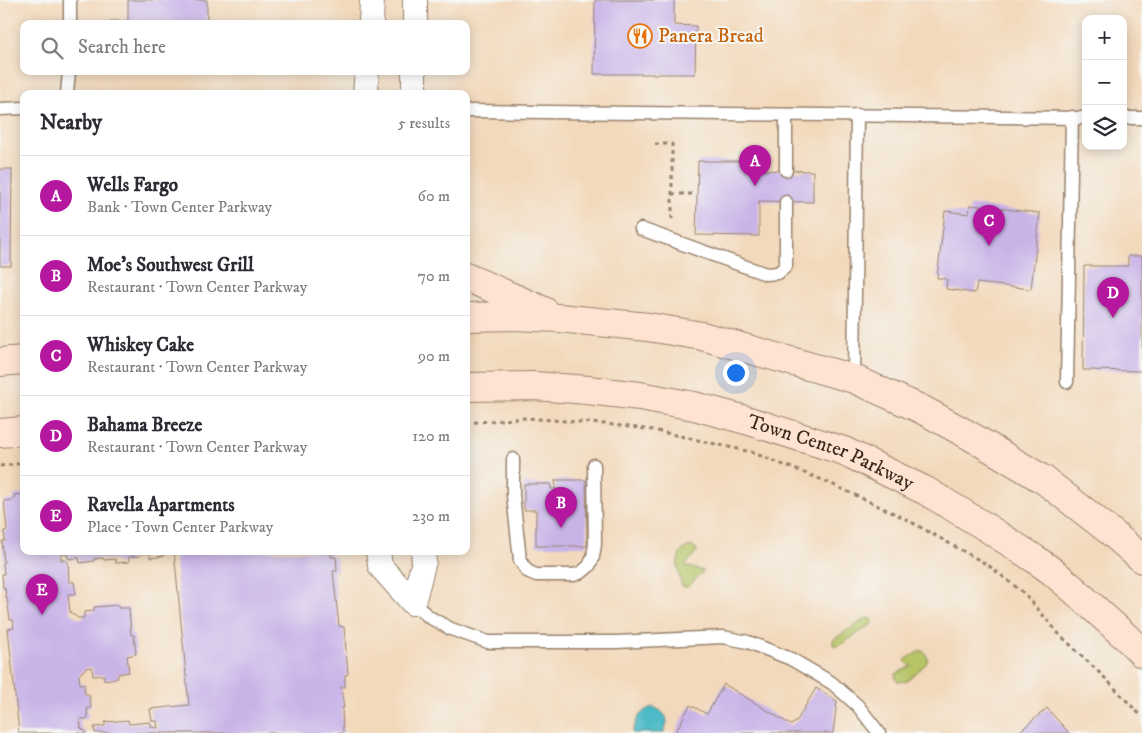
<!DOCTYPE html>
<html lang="en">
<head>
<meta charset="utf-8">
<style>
	:root { --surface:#fff; --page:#f2f2f3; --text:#2b2b33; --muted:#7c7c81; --line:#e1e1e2; --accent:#b5179e }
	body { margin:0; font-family:"IM FELL DW Pica",serif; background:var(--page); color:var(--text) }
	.controls { position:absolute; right:15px; top:15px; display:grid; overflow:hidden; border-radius:10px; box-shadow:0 2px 12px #0003 }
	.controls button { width:45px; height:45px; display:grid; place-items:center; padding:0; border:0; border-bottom:1px solid var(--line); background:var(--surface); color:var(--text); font:25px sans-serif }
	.you { position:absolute; left:735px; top:372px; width:18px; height:18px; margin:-12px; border:4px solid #fff; border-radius:50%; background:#1a73e8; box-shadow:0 0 0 8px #1a73e833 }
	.badge { display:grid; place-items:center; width:32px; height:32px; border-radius:50%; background:var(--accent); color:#fff; font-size:16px; font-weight:700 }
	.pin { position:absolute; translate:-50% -41px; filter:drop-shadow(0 1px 2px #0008) }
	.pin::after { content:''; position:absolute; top:26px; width:18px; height:15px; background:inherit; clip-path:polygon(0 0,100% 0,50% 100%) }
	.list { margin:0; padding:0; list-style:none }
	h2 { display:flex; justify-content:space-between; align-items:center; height:65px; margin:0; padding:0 20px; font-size:21px }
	h2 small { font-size:16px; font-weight:400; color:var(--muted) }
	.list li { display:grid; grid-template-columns:32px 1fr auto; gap:15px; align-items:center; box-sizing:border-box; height:80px; padding:0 20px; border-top:1px solid var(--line) }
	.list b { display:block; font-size:19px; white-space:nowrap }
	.list p { margin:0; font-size:16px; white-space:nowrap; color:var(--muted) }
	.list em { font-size:16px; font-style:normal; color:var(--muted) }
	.icon { flex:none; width:28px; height:28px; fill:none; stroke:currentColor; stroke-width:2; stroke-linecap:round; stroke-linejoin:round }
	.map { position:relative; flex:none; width:1142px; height:733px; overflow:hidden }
	.search { position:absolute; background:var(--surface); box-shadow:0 2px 12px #0003; left:20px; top:20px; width:450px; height:55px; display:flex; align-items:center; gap:12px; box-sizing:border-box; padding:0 18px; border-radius:10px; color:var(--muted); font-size:19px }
	.panel { position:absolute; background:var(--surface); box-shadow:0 2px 12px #0003; left:20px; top:90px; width:450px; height:465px; border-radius:10px }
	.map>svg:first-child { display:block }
	.green { fill:#b6c466; stroke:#787742 }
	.water { fill:#4ebbc7; stroke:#447272 }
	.building { fill:#c9b4e8 }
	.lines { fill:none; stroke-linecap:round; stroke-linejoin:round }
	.lane-casing { stroke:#97826c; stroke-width:15 }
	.street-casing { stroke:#97826c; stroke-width:26 }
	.secondary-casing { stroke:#97826c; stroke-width:30 }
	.path { stroke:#97826c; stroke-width:3; stroke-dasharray:4 4; stroke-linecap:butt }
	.lane { stroke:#fff; stroke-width:12 }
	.street { stroke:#fff; stroke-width:24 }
	.secondary { stroke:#fee3d2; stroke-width:28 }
	.labels { text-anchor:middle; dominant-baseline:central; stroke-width:4; stroke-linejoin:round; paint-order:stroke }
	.food-label { font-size:20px; fill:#c56008; stroke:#f6f6f2; text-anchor:start }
	.street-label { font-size:20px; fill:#3b2a1e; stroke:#f6f6f2 }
</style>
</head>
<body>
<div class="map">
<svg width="1142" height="733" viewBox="0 0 1142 733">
	<rect width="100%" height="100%" fill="#f6f6f2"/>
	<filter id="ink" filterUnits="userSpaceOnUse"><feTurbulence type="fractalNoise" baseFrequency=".02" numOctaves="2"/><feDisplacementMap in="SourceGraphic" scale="10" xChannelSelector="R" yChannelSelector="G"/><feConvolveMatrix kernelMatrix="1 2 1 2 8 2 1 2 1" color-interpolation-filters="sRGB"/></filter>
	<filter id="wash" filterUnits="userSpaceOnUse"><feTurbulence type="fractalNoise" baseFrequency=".0096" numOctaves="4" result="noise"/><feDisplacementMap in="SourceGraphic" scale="20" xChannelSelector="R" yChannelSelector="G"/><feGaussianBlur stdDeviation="1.12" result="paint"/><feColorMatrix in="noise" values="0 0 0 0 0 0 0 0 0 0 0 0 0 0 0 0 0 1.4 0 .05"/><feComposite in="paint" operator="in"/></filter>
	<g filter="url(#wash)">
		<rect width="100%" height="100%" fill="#f3d9bb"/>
		<g class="green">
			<path d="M690,546L696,548L697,551L685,566L704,571L689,586L686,587L682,586C678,572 672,552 690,546Z"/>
			<path d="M866,618C870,618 871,619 873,622L871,625L840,645L836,646L833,645V641L834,639Z"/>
			<path d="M920,651H923L926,654L928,659L926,664L907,681L898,682L895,677L896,674L911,666L905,661L906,659Z"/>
		</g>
		<path class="water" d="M653,707C666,712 671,720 663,733H632C636,720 639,711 653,707Z"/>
		<g id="blocks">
			<g class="building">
				<path d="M128,0H207V24H110V21H128Z"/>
				<path d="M595,0H674V25L696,26L695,74H594Z"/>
				<path d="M698,161H759V170L813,171V202L759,201V236L696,235Z"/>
				<path d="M0,169H12L11,266H0Z"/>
				<path d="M970,205L1040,213L1031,289L977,283L975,293L946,289L947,279L937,278L945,211L969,214Z"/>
				<path d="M1128,256H1142V371L1083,370L1084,266H1128Z"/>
				<path d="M555,480H586L587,546H536V510H524V484H551V489H556Z"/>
				<path d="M24,494V551H163L164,556L150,558V553L140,554V556L129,557V562L116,563L115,559L104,560L103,558L94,559V561L80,563L79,558L69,559L68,558L67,554H61V560H65L68,562L69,582H74L76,594H68L70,612L78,618H84V612L94,611V607L118,605V608H129L131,635H134L136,654L127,656L129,672L118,674V678L104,680V675L93,676L92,667L86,668L79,675L80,684H84L85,694H89L91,708H87L88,719H80L81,728L87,733H19L8,629L14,628L13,620H10L7,598H6L5,588H3L2,574H4L3,563H4L2,541H5L4,531L7,530L4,501L14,500V495Z"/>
				<path d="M174,551H331V557H336L337,571H333L339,626L344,627L348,674L345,675V687H341L344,708H342L343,732L342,733H95L94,727L105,726V722L128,720L129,724L150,722L151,724V727L158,728L157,721H152L150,709L189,705Z"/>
				<path d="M724,684L791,725L796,722L816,688L837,701L833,733H675L690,705L707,714Z"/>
				<path d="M1047,708L1069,733H1018Z"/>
			</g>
		</g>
	</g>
	<g filter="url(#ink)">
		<use href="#blocks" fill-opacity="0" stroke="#97826c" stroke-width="1"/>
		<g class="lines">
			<g class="lane-casing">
				<g id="lane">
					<path d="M70,24V0"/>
					<path d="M67,94L69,71"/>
					<path d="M0,109L24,108"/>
					<path d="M466,111L1086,118"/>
					<path d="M1123,118H1142"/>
					<path d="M786,170V115"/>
					<path d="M641,229L766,274L778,273L786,266V202"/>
					<path d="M854,379L857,115"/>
					<path d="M1067,382L1072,117"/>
					<path d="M513,459V495L520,560L527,571L536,575H574L582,572L589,566L593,557L595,544L594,465"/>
					<path d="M413,603L429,617L451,629L488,642H616L723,637L748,642L791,659L832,683L858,706L879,733"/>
				</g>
			</g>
			<g class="street-casing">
				<g id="street">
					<path d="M371,24L372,0"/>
					<path d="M415,24V0"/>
					<path d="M365,94L367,71"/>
					<path d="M414,94V71"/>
					<path d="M378,551L380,566L413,603"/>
					<path d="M413,603L424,561L423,551"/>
				</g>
			</g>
			<g class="secondary-casing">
				<g id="secondary">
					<path d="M466,277L544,311"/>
					<path d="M466,317L514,316L559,318L648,327L702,336L854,379L923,410L972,437L1044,480L1111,532L1142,559"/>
					<path d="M0,362L24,360"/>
					<path id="s1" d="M466,387L534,386L588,390L640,396L694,406L746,420L844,451L926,491L981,524L1035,559L1053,572L1074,590L1126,637L1142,653"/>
					<path d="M0,433L24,431"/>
				</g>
			</g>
			<g class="path">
				<path d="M655,144H672V223"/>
				<path d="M672,194H693"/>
				<path d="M466,423L526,418L605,424L653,430L751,452L825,481L904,518L988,565L1025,594L1059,634L1106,679L1142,717"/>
				<path d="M0,466L24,463"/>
			</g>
			<use href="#lane" class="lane"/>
			<use href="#street" class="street"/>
			<use href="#secondary" class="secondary"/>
		</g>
	</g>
	<defs>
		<g id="restaurant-ring" transform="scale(1.25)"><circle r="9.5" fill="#f6f6f2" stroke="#e8710a" stroke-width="1.5"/><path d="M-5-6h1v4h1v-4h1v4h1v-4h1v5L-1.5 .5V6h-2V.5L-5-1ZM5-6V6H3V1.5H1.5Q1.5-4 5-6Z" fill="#e8710a"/></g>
	</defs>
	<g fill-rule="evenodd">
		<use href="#restaurant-ring" x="640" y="36"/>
	</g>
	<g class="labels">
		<g class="food-label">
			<text x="658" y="36">Panera Bread</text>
		</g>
		<g class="street-label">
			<text stroke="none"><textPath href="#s1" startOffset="374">Town Center Parkway</textPath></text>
		</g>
	</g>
</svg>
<div class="controls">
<button>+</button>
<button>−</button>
<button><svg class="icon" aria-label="layers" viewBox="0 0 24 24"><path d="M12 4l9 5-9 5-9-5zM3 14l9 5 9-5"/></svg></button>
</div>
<div class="you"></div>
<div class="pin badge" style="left:755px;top:186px">A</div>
<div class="pin badge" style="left:561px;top:528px">B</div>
<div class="pin badge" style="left:989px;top:246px">C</div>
<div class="pin badge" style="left:1113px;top:318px">D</div>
<div class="pin badge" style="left:42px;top:615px">E</div>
<div class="search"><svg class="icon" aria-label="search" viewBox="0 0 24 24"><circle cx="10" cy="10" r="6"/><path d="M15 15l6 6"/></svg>Search here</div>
<section class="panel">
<h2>Nearby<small>5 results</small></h2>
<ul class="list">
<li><span class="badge">A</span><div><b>Wells Fargo</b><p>Bank · Town Center Parkway</p></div><em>60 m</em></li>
<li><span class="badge">B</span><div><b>Moe's Southwest Grill</b><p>Restaurant · Town Center Parkway</p></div><em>70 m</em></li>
<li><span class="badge">C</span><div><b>Whiskey Cake</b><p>Restaurant · Town Center Parkway</p></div><em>90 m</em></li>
<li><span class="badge">D</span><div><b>Bahama Breeze</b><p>Restaurant · Town Center Parkway</p></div><em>120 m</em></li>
<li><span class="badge">E</span><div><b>Ravella Apartments</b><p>Place · Town Center Parkway</p></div><em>230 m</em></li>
</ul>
</section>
</div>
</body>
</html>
